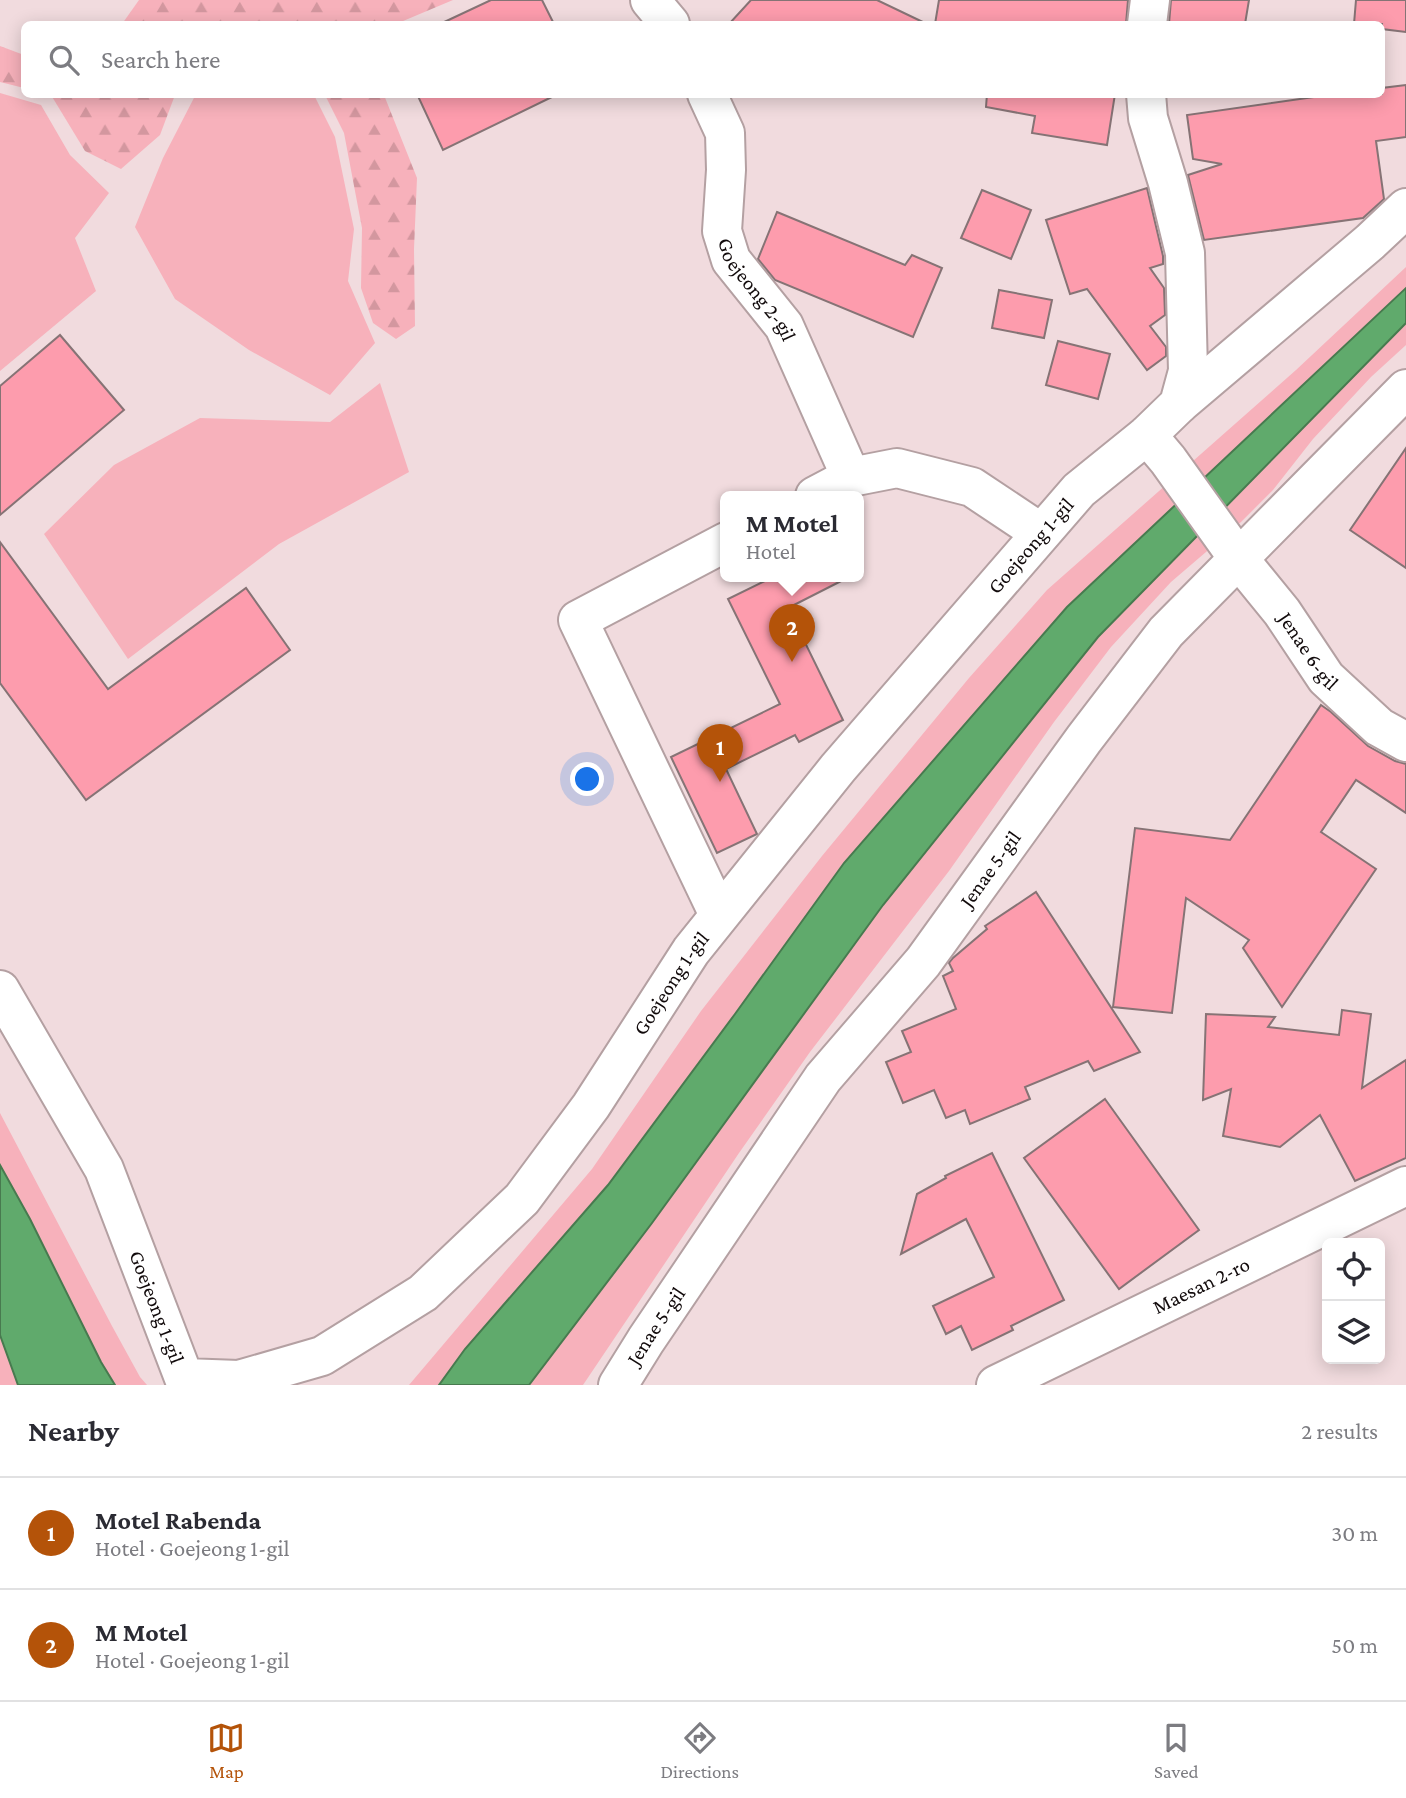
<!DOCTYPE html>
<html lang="en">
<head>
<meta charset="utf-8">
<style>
	:root { --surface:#fff; --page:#f7f7f7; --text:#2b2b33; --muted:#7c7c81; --line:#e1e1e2; --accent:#b45309 }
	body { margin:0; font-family:"Crimson Pro",serif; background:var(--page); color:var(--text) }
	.controls { position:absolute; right:21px; bottom:21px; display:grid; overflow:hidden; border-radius:10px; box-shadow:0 4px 18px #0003 }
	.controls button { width:63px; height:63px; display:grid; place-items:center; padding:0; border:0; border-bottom:2px solid var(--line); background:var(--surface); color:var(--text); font:35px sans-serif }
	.you { position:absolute; left:588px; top:780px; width:24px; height:24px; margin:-18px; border:5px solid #fff; border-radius:50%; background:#1a73e8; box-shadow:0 0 0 10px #1a73e833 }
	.badge { display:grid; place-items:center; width:46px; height:46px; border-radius:50%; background:var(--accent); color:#fff; font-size:23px; font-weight:700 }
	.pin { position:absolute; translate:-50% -58px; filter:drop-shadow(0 2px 4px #0008) }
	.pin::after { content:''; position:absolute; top:37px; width:24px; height:21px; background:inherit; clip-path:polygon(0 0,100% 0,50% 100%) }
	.popup { position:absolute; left:720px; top:491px; width:144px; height:91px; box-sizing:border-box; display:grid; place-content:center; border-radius:10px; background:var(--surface); filter:drop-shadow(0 2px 5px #0005); font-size:23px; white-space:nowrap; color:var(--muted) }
	.popup b { font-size:26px; color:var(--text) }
	.popup::after { content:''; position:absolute; left:50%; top:100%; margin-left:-14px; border:14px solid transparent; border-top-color:var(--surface) }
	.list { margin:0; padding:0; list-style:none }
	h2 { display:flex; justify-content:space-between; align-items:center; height:91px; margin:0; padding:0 28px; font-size:30px }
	h2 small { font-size:23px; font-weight:400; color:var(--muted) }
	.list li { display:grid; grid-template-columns:46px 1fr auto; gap:21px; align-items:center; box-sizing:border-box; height:112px; padding:0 28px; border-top:2px solid var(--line) }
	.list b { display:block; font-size:26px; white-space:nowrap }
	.list p { margin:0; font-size:23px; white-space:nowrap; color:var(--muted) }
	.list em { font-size:23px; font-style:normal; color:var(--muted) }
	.icon { flex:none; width:38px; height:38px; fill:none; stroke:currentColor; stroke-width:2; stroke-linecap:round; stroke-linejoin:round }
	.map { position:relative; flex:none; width:1406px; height:1385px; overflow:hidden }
	.search { position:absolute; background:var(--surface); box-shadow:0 4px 18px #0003; left:21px; right:21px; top:21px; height:77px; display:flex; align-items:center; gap:18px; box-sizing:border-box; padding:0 24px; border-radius:10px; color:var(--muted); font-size:26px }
	.sheet { height:315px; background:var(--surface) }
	nav { display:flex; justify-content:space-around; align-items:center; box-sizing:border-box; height:98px; border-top:2px solid var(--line); background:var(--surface); font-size:19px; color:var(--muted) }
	nav a { display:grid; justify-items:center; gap:4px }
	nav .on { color:var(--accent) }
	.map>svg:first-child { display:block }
	.grass { fill:#f7b1bb }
	.forest { fill:url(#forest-firs) }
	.water { fill:#60aa6c; stroke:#487a4f; stroke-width:2 }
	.building { fill:#fd9cad; stroke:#867375; stroke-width:2 }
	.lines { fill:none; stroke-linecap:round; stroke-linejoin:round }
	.minor-casing { stroke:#b4a0a2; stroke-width:42 }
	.minor { stroke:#fff; stroke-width:38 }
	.labels { text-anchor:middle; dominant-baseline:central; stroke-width:5; stroke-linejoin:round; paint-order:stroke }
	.street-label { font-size:21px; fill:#110a0b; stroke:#fee9eb }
</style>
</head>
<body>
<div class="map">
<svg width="1406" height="1385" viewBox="0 0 1406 1385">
	<defs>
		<pattern id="forest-firs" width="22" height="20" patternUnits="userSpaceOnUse" patternTransform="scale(1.75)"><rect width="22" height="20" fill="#f7b1bb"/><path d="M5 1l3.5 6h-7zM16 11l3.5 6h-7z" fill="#d3979f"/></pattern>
	</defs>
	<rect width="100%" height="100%" fill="#f1dbde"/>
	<g class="grass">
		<path d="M0,93L41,105L70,155L109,193L75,238L96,291L0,371Z"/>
		<path d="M196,94L314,95L335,137L354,229L348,281L375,343L330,395L249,350L175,299L135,227L163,158Z"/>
		<path d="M1406,267V288L1067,607L844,863L735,1014L608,1185L465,1349L439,1385H409L592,1169L701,1011L822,856L969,678L1047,590L1296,370Z"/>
		<path d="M1406,323V345L1371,377L1313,439L1273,490L1241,522L1171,582L1111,647L1054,722L949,871L810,1052L739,1153L583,1385H529L652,1223L883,905L1098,637Z"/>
		<path d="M380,383L409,472L279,544L128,659L44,534L114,465L200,418L330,422Z"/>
		<path d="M0,1113L112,1326L140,1377L147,1385H115L101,1362L30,1219L0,1165Z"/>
		<path d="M0,1335L18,1385H0Z"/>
	</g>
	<g class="forest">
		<path d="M139,0H453L396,24H122Z"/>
		<path d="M0,46L24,55V88L0,82Z"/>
		<path d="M51,95H175L160,135L121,169L85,151Z"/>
		<path d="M325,95H384L417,178L414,249L415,326L396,339L373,323L361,288L362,228L344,133Z"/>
	</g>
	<g class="water">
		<path d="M1406,288V323L1098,637L883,905L652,1223L529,1385H439L465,1349L608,1185L735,1014L844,863L1067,607Z"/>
		<path d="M0,1165L30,1219L101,1362L115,1385H18L0,1335Z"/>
	</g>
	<g class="building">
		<path d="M491,0H542L554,24H440Z"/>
		<path d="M751,0H877L927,24H729Z"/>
		<path d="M939,0H1128L1126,24H935Z"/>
		<path d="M1171,0H1249L1245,24H1169Z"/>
		<path d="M1356,0H1406V32L1382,29V24H1354Z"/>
		<path d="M1406,85V137L1376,141L1384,199L1363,218L1204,240L1188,175L1222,164L1193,159L1187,115L1335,94H1382V88Z"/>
		<path d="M417,94H558L443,150Z"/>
		<path d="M987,94H1115L1107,145L1032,133L1035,116L986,107Z"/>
		<path d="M1147,188L1163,256V264L1150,268L1164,288L1165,315L1150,326L1166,347V356L1147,370L1087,289L1070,294L1046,220Z"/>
		<path d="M982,190L1031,210L1011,259L961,238Z"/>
		<path d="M777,212L905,265L912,255L942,268L913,337L775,280L758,259Z"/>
		<path d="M999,290L1052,300L1044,338L992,328Z"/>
		<path d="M60,335L124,410L0,515V386Z"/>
		<path d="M1058,341L1110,354L1098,399L1046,385Z"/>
		<path d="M1406,448V568L1350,530Z"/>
		<path d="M0,542L108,689L246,588L290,650L86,800L0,683Z"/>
		<path d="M775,576H851L788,608L843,720L799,742L795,735L726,769L757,834L717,853L671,757L780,704L728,599Z"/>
		<path d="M1321,705L1331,712L1368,746L1395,761L1406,764V813L1356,780L1321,832L1376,869L1282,1007L1243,948L1249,940L1186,898L1172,1013L1113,1007L1135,828L1230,840Z"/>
		<path d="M1036,892L1140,1052L1094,1071L1088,1061L1025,1087L1030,1099L970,1124L965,1110L946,1118L934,1090L903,1103L886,1062L911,1052L902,1031L956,1009L943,976L953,971L949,963L953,958L987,929L985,926Z"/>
		<path d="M1342,1010L1371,1014L1362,1088L1406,1060V1158L1355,1181L1320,1115L1280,1147L1223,1136L1231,1089L1203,1100L1206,1014L1275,1017L1268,1027L1339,1035Z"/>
		<path d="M1105,1099L1199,1230L1119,1289L1024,1158Z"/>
		<path d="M992,1153L1064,1300L1011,1326L1013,1330L972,1350L961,1326L946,1334L933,1306L994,1277L966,1219L901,1254L917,1194L946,1178L945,1176Z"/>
	</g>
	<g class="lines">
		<g class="minor-casing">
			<g id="minor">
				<path d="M650,0L670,24"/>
				<path d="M1147,24L1150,0"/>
				<path id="s1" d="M707,94L725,133L726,170L722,231L731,260L784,326L851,477"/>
				<path d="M1179,404L1370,242L1406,208"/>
				<path id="s2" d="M1147,435L1168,460L1238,558L1282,612L1326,678L1379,727L1406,742"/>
				<path d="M815,496L851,477L897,468L972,487L1041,533"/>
				<path d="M719,915L578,620L726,542"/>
				<path id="s3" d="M0,990L104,1169L184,1378L239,1380L322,1356L423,1293L522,1199L591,1106L691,951L838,768L1079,490L1147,435L1179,404L1188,371L1185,253L1168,183L1148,118L1146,94"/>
				<path id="s4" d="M618,1385L646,1340L823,1078L923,962L1084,739L1166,632L1406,389"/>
				<path id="s5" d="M996,1385L1406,1186"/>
			</g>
		</g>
		<use href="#minor" class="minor"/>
	</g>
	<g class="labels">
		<g class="street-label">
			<text stroke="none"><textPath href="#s1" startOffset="210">Goejeong 2-gil</textPath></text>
			<text stroke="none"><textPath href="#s3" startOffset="1657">Goejeong 1-gil</textPath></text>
			<text stroke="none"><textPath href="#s2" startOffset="270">Jenae 6-gil</textPath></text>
			<text stroke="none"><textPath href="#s4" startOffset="637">Jenae 5-gil</textPath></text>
			<text stroke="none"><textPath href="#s3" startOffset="1090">Goejeong 1-gil</textPath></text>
			<text stroke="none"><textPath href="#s5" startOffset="228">Maesan 2-ro</textPath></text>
			<text stroke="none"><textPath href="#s3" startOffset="355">Goejeong 1-gil</textPath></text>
			<text stroke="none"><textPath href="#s4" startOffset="70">Jenae 5-gil</textPath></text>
		</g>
	</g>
</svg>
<div class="controls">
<button><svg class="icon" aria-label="locate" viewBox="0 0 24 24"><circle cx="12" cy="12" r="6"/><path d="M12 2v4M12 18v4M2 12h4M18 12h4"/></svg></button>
<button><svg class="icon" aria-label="layers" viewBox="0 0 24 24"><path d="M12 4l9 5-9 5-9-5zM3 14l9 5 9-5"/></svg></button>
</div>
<div class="you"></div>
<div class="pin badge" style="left:720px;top:782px">1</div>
<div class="pin badge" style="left:792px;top:662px">2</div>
<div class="popup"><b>M Motel</b>Hotel</div>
<div class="search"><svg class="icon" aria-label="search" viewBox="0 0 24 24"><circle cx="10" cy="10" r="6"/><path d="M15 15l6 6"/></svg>Search here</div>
</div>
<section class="sheet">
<h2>Nearby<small>2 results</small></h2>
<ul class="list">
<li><span class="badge">1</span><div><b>Motel Rabenda</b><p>Hotel · Goejeong 1-gil</p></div><em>30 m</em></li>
<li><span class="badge">2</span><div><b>M Motel</b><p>Hotel · Goejeong 1-gil</p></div><em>50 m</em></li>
</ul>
</section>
<nav>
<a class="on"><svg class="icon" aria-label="map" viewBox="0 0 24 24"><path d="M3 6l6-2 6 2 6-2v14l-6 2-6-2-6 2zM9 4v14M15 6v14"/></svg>Map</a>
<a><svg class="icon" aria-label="directions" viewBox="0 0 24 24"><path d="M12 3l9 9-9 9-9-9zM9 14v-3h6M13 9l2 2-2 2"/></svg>Directions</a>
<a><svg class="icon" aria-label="saved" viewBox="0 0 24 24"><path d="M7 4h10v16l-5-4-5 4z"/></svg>Saved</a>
</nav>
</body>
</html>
